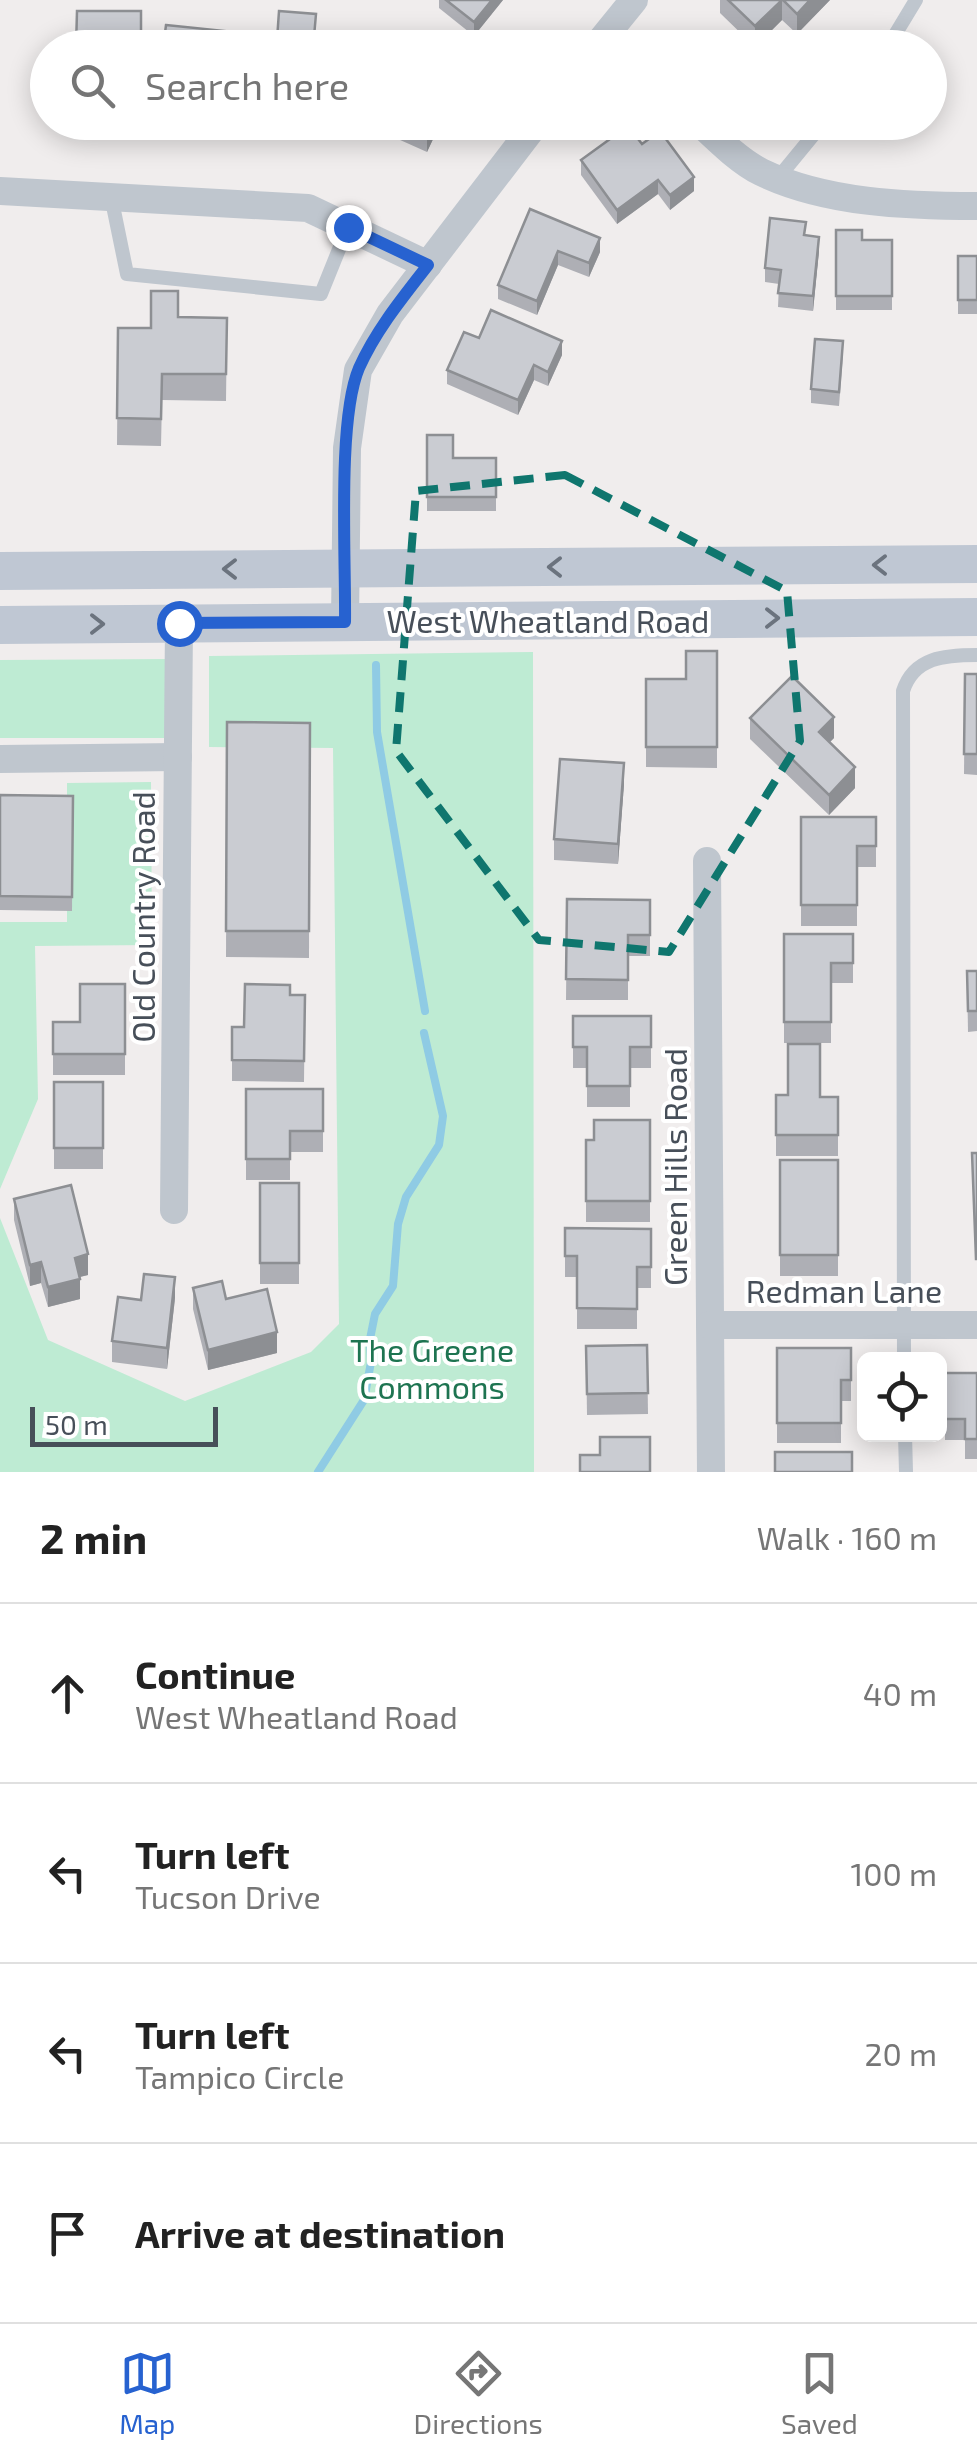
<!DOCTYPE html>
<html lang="en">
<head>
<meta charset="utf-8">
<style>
	:root { --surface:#fff; --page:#f6f6f6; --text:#222; --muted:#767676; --line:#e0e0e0; --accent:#2762d0 }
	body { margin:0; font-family:"Exo 2",sans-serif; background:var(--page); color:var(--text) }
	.controls { position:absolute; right:30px; bottom:30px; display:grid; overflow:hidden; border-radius:15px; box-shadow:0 5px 25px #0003 }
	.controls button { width:90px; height:90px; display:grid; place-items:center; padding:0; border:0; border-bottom:2px solid var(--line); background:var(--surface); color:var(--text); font:50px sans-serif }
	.scale { position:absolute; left:30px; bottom:25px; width:188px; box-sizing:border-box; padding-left:10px; border:5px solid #474f59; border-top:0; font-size:28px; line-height:35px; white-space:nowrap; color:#474f59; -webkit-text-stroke:8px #fff; paint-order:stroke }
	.stop { position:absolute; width:30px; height:30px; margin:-22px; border:8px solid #2762d0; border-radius:50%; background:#fff }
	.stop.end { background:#2762d0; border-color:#fff; box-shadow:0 2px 10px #0008 }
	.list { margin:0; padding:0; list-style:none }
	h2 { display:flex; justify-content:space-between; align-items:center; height:130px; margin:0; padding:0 40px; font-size:42px }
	h2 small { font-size:32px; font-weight:400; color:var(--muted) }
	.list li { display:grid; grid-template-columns:65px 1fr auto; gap:30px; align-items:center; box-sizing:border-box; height:180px; padding:0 40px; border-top:2px solid var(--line) }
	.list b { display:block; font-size:38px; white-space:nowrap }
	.list p { margin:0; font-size:32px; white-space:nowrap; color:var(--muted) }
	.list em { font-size:32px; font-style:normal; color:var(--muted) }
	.icon { flex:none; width:55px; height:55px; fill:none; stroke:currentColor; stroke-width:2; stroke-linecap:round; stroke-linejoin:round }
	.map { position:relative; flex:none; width:977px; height:1472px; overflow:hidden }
	.search { position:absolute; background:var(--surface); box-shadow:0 5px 25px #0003; left:30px; right:30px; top:30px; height:110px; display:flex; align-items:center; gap:25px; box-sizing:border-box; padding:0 35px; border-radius:55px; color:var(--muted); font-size:38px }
	.sheet { height:850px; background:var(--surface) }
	nav { display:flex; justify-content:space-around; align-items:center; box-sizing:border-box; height:140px; border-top:2px solid var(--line); background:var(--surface); font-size:28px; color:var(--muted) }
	nav a { display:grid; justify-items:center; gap:5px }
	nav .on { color:var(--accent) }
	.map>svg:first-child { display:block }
	.green { fill:#beebd3 }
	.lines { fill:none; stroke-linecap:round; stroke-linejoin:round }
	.stream { stroke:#8fcbe4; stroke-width:8 }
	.service { stroke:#bfc6ce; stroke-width:14 }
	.minor { stroke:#bfc6ce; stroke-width:28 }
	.secondary { stroke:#bfc7d3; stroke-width:38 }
	.wall { fill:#aeafb5 }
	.shaded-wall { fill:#8d8f93 }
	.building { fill:#caccd2; stroke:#8d8f93; stroke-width:2.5 }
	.oneway { stroke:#6b737e }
	.route { stroke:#2762d0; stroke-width:12 }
	.marked { fill:none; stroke:#0f766e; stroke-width:8; stroke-dasharray:20 12; stroke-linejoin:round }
	.labels { text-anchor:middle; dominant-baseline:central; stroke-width:8; stroke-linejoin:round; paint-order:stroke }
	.street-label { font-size:32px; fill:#474f59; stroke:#fff }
	.park-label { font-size:32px; fill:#1e7451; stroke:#fff }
</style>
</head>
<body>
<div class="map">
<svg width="977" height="1472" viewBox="0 0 977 1472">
	<rect width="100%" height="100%" fill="#f0eded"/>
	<g class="green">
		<path d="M533,652L534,1472H0V1218L48,1340L185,1401L311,1352L339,1324L333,748L209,747V656Z"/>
		<path d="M170,659V738H0V660Z"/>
		<path d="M151,782L152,945L35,946L38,1099L0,1189V922H67V783Z"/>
	</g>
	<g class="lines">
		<g class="stream">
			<path d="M376,665L377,732L425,1011"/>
			<path d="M318,1472L364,1400L371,1362L370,1339L375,1314L393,1286L398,1224L406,1197L439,1145L443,1116L424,1033"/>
		</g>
		<g class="service">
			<path d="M887,48L916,0"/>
			<path d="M778,178L824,122"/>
			<path d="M111,196L127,274L321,294L348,227"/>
			<path d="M904,1360L903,691C914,657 945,655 977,655"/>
			<path d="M905,1434L906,1472"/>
		</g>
		<g class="minor">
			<path d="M595,48L634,0"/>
			<path d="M699,122C717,139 739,161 761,172C825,203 907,206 977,206"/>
			<path d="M0,191L308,208L428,265"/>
			<path d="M345,622L347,448L358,370L390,314L537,122"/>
			<path d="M0,759L178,757"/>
			<path d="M707,861L711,1472"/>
			<path d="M174,1210L179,623"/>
			<path d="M710,1325H977"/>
		</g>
		<g class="secondary">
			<path d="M0,571L977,564"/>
			<path d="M0,625L977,617"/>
		</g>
	</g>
	<g class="wall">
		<path d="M439,0H503L474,36L439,8Z"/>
		<path d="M720,0H830L797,34L782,20L755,47L720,13Z"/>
		<path d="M380,122H441L427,152L380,131Z"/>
		<path d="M642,144L694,191L670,210L658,194L617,224L581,175V160Z"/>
		<path d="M530,209L600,252L589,277L558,265L537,315L498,299V285Z"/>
		<path d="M836,230L862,240H892V310H836Z"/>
		<path d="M806,235L819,251L813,311L778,307L779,284L765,282V268Z"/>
		<rect x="958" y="256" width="19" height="58"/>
		<path d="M178,317L227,318L226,401L162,400L161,446L117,445L118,328H151Z"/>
		<path d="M479,338L562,355L548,386L534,380L518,415L447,384V370Z"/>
		<path d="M843,355L839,406L811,403V389Z"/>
		<path d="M427,435L453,458H496V511H427Z"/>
		<path d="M717,651V768L646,767V679H686Z"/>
		<path d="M965,674H977V775L964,774Z"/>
		<path d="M750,718L834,738L830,742L855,788L829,815L750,739Z"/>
		<path d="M227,722L310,723L309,958L226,957Z"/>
		<path d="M624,784L618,864L554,860V839Z"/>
		<path d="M0,795L73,796L72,911L0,910Z"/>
		<path d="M801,817H876V867H857V926H801Z"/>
		<path d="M567,899L650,900V956H628V1000H566Z"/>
		<path d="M784,934H853V983H831V1043H784Z"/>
		<path d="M967,971H977V1031L968,1032Z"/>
		<path d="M125,984V1075H53V1022H80Z"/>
		<path d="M290,995H305L304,1082L232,1081V1027H244Z"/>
		<path d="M573,1016H651V1068H630V1107H587V1068H573Z"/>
		<rect x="54" y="1082" width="49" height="87"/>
		<path d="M246,1089H323V1152H290V1180H246Z"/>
		<path d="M776,1095L838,1097V1156H776Z"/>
		<path d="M650,1120V1222H586V1140H594Z"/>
		<rect x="780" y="1160" width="58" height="116"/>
		<rect x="260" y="1183" width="39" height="101"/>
		<path d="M14,1199L88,1275L80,1277V1299L48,1307L41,1283L30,1286L14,1220Z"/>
		<path d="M565,1228L651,1229V1288H637V1329H577V1277H565Z"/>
		<path d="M193,1288L226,1299L277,1353L208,1370L193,1309Z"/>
		<path d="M175,1298L167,1369L112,1362V1341Z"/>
		<path d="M647,1345L648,1414L587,1415L586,1346Z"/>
		<path d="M777,1348H851V1401H841V1443H777Z"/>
		<path d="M945,1373H977V1459H965V1440H945Z"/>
	</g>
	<g class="shaded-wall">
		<path d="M492,0H503L474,36V22Z"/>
		<path d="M782,0V20L755,47V26Z"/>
		<path d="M810,0H830L797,34V14Z"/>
		<path d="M434,122H441L427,152V138Z"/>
		<path d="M694,177V191L670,210V195Z"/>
		<path d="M658,180V194L617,224V210Z"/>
		<path d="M819,237V251L813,311V296Z"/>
		<path d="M600,238V252L589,277V263Z"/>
		<path d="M558,251V265L537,315V301Z"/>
		<path d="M562,341V355L548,386V372Z"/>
		<path d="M534,365V380L518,415V400Z"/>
		<path d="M834,717V738L819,753V732Z"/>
		<path d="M624,763V784L618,864V844Z"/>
		<path d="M855,767V788L829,815V795Z"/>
		<path d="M88,1254V1275L75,1278V1258Z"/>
		<path d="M41,1262V1283L30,1286V1265Z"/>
		<path d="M175,1277V1298L167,1369V1348Z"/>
		<path d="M80,1279V1299L48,1307V1287Z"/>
		<path d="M277,1332V1353L208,1370V1350Z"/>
	</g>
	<g class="building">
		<path d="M446,0H492L474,22Z"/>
		<path d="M728,0H782L755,26Z"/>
		<path d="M783,0H810L797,14Z"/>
		<path d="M77,11H141V48H76Z"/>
		<path d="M279,11L316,14L313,48H250V38L277,40Z"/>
		<path d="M166,25L225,31L223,48H163Z"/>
		<path d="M393,122H434L427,138Z"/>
		<path d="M628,126L642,144L660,131L694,177L670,195L658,180L617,210L581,160Z"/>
		<path d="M530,209L600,238L589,263L558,251L537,301L498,285Z"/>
		<path d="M770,218L806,222L804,235L819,237L813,296L778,293L781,270L765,268Z"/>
		<path d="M836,230H862V240H892V296H836Z"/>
		<rect x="958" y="256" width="19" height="44"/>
		<path d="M151,291H178V317L227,318L226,374H162L161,419L117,418L118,328H151Z"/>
		<path d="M491,310L562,341L548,372L534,365L518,400L447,370L464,332L479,338Z"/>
		<path d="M815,339L843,341L839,392L811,389Z"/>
		<path d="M427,435H453V458H496V497H427Z"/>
		<path d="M686,651H717V747H646V679H686Z"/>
		<path d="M965,674H977V754H964Z"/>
		<path d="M792,676L834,717L819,732L855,767L829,795L750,718Z"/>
		<path d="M227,722L310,723L309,931H226Z"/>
		<path d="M560,759L624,763L618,844L554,839Z"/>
		<path d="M0,795L73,796L72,897L0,896Z"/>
		<path d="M801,817H876V846H857V905H801Z"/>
		<path d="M567,899L650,900V935H628V980L566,979Z"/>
		<path d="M784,934H853V963H831V1022H784Z"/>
		<path d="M967,971H977V1011H968Z"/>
		<path d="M80,984H125V1054H53V1022H80Z"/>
		<path d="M245,984L290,985V995H305L304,1061L232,1060V1027H244Z"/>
		<path d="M573,1016H651V1047H630V1086H587V1047H573Z"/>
		<path d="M788,1044H820V1097H838V1135H776V1095H788Z"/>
		<rect x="54" y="1082" width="49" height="66"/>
		<path d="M246,1089H323V1131H290V1159H246Z"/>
		<path d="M594,1120H650V1201H586V1140H594Z"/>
		<path d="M972,1153H977V1259H976Z"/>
		<rect x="780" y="1160" width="58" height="95"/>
		<rect x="260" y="1183" width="39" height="80"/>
		<path d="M71,1185L88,1254L75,1258L80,1279L48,1287L41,1262L30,1265L14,1199Z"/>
		<path d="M565,1228L651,1229V1267H637V1309L577,1308V1256H565Z"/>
		<path d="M144,1274L175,1277L167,1348L112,1341L118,1297L141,1300Z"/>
		<path d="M222,1281L226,1299L267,1289L277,1332L208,1350L193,1288Z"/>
		<path d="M647,1345L648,1393L587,1394L586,1346Z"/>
		<path d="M777,1348H851V1380H841V1423H777Z"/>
		<path d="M945,1373H977V1439H965V1419H945Z"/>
		<path d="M600,1437H650V1472H580V1455H600Z"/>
		<rect x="775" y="1452" width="77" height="20"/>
	</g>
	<defs><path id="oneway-chevron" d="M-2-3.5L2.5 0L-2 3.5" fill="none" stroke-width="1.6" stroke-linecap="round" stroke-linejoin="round" transform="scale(2.5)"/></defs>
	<g class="oneway">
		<use href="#oneway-chevron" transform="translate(880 565) rotate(180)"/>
		<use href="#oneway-chevron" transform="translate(555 567) rotate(180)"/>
		<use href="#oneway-chevron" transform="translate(230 569) rotate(180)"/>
		<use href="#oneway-chevron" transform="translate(772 618)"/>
		<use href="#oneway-chevron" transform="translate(97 624)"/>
	</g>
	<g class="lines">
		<path class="route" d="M179,623L345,622C346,560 337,420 359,368C376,330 403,297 428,265L348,227"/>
	</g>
	<path class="marked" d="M565,475L787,591L800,741L669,952L539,940L396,751L416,491Z"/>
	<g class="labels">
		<g class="street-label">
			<text x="548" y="620">West Wheatland Road</text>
			<text transform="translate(142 917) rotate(-90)">Old Country Road</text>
			<text transform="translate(674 1167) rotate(-90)">Green Hills Road</text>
			<text x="844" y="1290">Redman Lane</text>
		</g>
		<g class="park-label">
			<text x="432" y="1349">The Greene<tspan x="432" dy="37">Commons</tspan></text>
		</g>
	</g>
</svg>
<div class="controls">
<button><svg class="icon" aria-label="locate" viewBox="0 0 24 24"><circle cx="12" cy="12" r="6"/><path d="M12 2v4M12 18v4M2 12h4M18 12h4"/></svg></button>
</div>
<div class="scale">50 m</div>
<div class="stop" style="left:179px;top:623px"></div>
<div class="stop end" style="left:348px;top:227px"></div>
<div class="search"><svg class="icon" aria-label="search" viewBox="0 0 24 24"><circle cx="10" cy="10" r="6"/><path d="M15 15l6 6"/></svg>Search here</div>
</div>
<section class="sheet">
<h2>2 min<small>Walk · 160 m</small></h2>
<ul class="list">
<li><svg class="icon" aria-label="ahead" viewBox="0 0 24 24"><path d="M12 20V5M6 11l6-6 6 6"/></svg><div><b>Continue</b><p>West Wheatland Road</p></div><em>40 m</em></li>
<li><svg class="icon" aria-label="left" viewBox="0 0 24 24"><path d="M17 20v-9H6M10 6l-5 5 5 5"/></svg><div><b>Turn left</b><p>Tucson Drive</p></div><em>100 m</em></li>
<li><svg class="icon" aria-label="left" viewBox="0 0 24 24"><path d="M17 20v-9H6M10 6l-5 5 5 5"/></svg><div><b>Turn left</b><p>Tampico Circle</p></div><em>20 m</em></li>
<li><svg class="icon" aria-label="arrive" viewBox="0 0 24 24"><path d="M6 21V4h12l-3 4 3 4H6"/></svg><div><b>Arrive at destination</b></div></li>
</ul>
</section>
<nav>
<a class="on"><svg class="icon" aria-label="map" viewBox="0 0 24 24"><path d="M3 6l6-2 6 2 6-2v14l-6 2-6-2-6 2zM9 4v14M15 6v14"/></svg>Map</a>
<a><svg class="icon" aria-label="directions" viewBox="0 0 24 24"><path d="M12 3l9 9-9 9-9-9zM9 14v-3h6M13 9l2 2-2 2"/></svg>Directions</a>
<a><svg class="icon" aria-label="saved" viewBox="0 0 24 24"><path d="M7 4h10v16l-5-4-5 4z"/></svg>Saved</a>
</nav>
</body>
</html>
